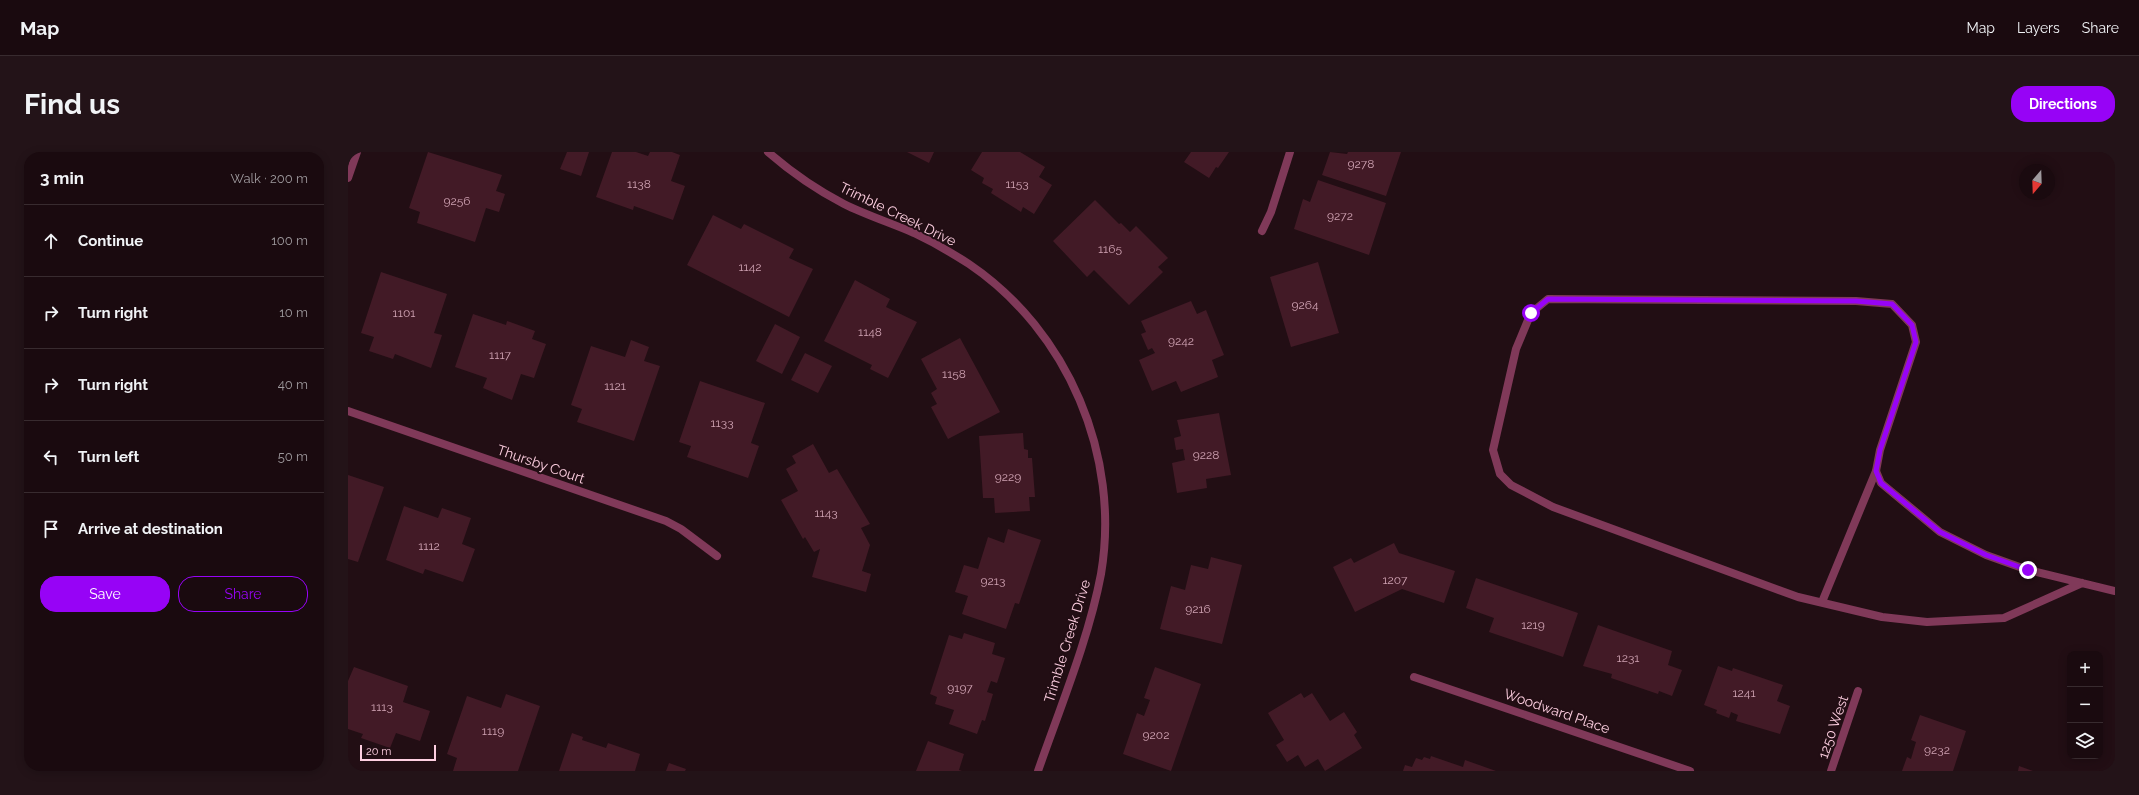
<!DOCTYPE html>
<html lang="en">
<head>
<meta charset="utf-8">
<style>
	:root { --surface:#1a0a0f; --page:#231318; --text:#f1f3f6; --muted:#9f9a9e; --line:#382b2f; --accent:#9703f6 }
	body { margin:0; font-family:Raleway,sans-serif; background:var(--page); color:var(--text) }
	.controls { position:absolute; right:12px; bottom:12px; display:grid; overflow:hidden; border-radius:8px; box-shadow:0 2px 10px #0003 }
	.controls button { width:36px; height:36px; display:grid; place-items:center; padding:0; border:0; border-bottom:1px solid var(--line); background:var(--surface); color:var(--text); font:20px sans-serif }
	.compass { position:absolute; left:1671px; top:12px; width:36px; height:36px; border-radius:50%; background:var(--surface); box-shadow:0 2px 10px #0003; rotate:199deg }
	.scale { position:absolute; left:12px; bottom:10px; width:76px; box-sizing:border-box; padding-left:4px; border:2px solid #fecfe1; border-top:0; font-size:11px; line-height:14px; white-space:nowrap; color:#fecfe1; -webkit-text-stroke:3px #220e14; paint-order:stroke }
	.stop { position:absolute; width:12px; height:12px; margin:-9px; border:3px solid #9703f6; border-radius:50%; background:#fff }
	.stop.end { background:#9703f6; border-color:#fff; box-shadow:0 1px 4px #0008 }
	.list { margin:0; padding:0; list-style:none }
	h2 { display:flex; justify-content:space-between; align-items:center; height:52px; margin:0; padding:0 16px; font-size:17px }
	h2 small { font-size:13px; font-weight:400; color:var(--muted) }
	.list li { display:grid; grid-template-columns:26px 1fr auto; gap:12px; align-items:center; box-sizing:border-box; height:72px; padding:0 16px; border-top:1px solid var(--line) }
	.list b { display:block; font-size:15px; white-space:nowrap }
	.list em { font-size:13px; font-style:normal; color:var(--muted) }
	.actions { display:flex; gap:8px; padding:12px 16px }
	.actions a { flex:1; padding:9px 0; border:1px solid var(--accent); border-radius:16px; text-align:center; font-size:14px; color:var(--accent) }
	.actions .main { background:var(--accent); color:#fff }
	.icon { flex:none; width:22px; height:22px; fill:none; stroke:currentColor; stroke-width:2; stroke-linecap:round; stroke-linejoin:round }
	.map { position:relative; flex:none; width:1767px; height:619px; overflow:hidden; border-radius:16px }
	header { display:flex; align-items:center; gap:24px; box-sizing:border-box; height:56px; padding:0 20px; background:var(--surface); border-bottom:1px solid var(--line) }
	header strong { font-size:19px }
	nav { display:flex; gap:22px; margin-inline-start:auto; font-size:14px }
	.intro { display:flex; align-items:center; justify-content:space-between; box-sizing:border-box; height:96px; padding:0 24px }
	h1 { margin:0; font-size:28px }
	.button { padding:10px 18px; border-radius:16px; background:var(--accent); color:#fff; font-size:14px; font-weight:700 }
	main { display:flex; gap:24px; padding:0 24px }
	aside { flex:1; background:var(--surface); border-radius:16px; box-shadow:0 2px 10px #0003 }
	.map>svg:first-child { display:block }
	.building { fill:#421a26 }
	.lines { fill:none; stroke-linecap:round; stroke-linejoin:round }
	.service { stroke:#803959; stroke-width:8 }
	.minor { stroke:#803959; stroke-width:8 }
	.route { stroke:#9703f6; stroke-width:5 }
	.labels { text-anchor:middle; dominant-baseline:central; stroke-width:4; stroke-linejoin:round; paint-order:stroke }
	.number-label { font-size:12px; fill:#cfa2b2 }
	.street-label { font-size:14px; fill:#fecfe1; stroke:#220e14 }
</style>
</head>
<body>
<header>
<strong>Map</strong>
<nav><a>Map</a><a>Layers</a><a>Share</a></nav>
</header>
<div class="intro"><h1>Find us</h1><a class="button">Directions</a></div>
<main>
<aside>
<h2>3 min<small>Walk · 200 m</small></h2>
<ul class="list">
<li><svg class="icon" aria-label="ahead" viewBox="0 0 24 24"><path d="M12 20V5M6 11l6-6 6 6"/></svg><div><b>Continue</b></div><em>100 m</em></li>
<li><svg class="icon" aria-label="right" viewBox="0 0 24 24"><path d="M7 20v-9h11M14 6l5 5-5 5"/></svg><div><b>Turn right</b></div><em>10 m</em></li>
<li><svg class="icon" aria-label="right" viewBox="0 0 24 24"><path d="M7 20v-9h11M14 6l5 5-5 5"/></svg><div><b>Turn right</b></div><em>40 m</em></li>
<li><svg class="icon" aria-label="left" viewBox="0 0 24 24"><path d="M17 20v-9H6M10 6l-5 5 5 5"/></svg><div><b>Turn left</b></div><em>50 m</em></li>
<li><svg class="icon" aria-label="arrive" viewBox="0 0 24 24"><path d="M6 21V4h12l-3 4 3 4H6"/></svg><div><b>Arrive at destination</b></div></li>
</ul>
<div class="actions"><a class="main">Save</a><a>Share</a></div>
</aside>
<div class="map">
<svg width="1767" height="619" viewBox="0 0 1767 619">
	<rect width="100%" height="100%" fill="#220e14"/>
	<g class="building">
		<path d="M80,0L154,23L148,39L157,42L151,60L138,56L127,90L69,71L72,60L61,56Z"/>
		<path d="M219,0H241L233,24L212,17Z"/>
		<path d="M264,0H288L300,4L302,0H324L332,3L323,29L337,34L325,68L286,54L285,58L248,45Z"/>
		<path d="M559,0H586L581,11Z"/>
		<path d="M634,0H672L697,15L691,25L704,33L686,62L675,55L673,60L643,41L645,37L634,31L636,26L623,18Z"/>
		<path d="M843,0H881L870,16L868,15L861,26L836,10Z"/>
		<path d="M982,0L999,2L1000,0H1053L1038,44L974,23Z"/>
		<path d="M970,28L1038,51L1021,103L946,77L955,47L962,50Z"/>
		<path d="M747,48L771,72L773,71L782,80L788,74L820,106L810,115L815,120L781,153L746,118L739,125L705,89Z"/>
		<path d="M365,63L393,77L396,72L446,97L441,106L465,117L441,165L339,113Z"/>
		<path d="M970,110L991,181L943,195L922,125Z"/>
		<path d="M33,120L99,142L86,181L94,183L83,216L47,202L45,207L21,199L26,185L13,181Z"/>
		<path d="M507,128L542,147L538,155L569,170L540,226L522,217L524,213L476,189Z"/>
		<path d="M843,149L849,162L858,158L876,203L864,208L870,225L833,240L828,229L804,239L791,208L807,201L804,196L800,198L793,182L798,180L793,169Z"/>
		<path d="M125,162L158,173L159,169L187,179L184,187L198,192L186,226L173,222L164,248L135,236L139,226L107,215Z"/>
		<path d="M427,172L452,185L434,222L408,209Z"/>
		<path d="M612,186L652,260L600,287L583,255L589,252L583,241L589,237L573,207Z"/>
		<path d="M283,188L301,195L296,209L312,214L286,289L229,270L234,257L223,253L243,194L277,205Z"/>
		<path d="M457,201L484,214L470,241L443,228Z"/>
		<path d="M352,229L417,251L403,291L411,294L400,326L339,305L343,294L331,290Z"/>
		<path d="M871,261L883,323L858,327L859,336L829,341L824,311L837,308L835,297L828,298L826,286L833,284L829,268Z"/>
		<path d="M675,281L676,297L680,298V306H684L687,345H681L682,359L647,361L646,346H635L631,284Z"/>
		<path d="M465,292L481,321L489,317L522,372L513,376L522,393L514,419L523,422L518,440L464,425L472,397L466,400L457,385L455,387L433,348L450,339L438,317L448,311L444,304Z"/>
		<path d="M0,323L36,335L10,410L0,407Z"/>
		<path d="M56,354L90,366L94,356L123,366L114,392L127,397L115,430L77,417L75,422L38,408Z"/>
		<path d="M660,377L693,388L671,452L667,451L658,477L614,462L620,444L607,440L616,413L630,417L640,385L656,391Z"/>
		<path d="M1046,391L1051,401L1107,419L1096,451L1054,437L1007,460L985,415L1003,406L1006,411Z"/>
		<path d="M863,405L894,413L874,492L812,477L823,434L837,438L843,413L860,417Z"/>
		<path d="M1128,426L1230,461L1215,505L1141,480L1146,466L1118,456Z"/>
		<path d="M1250,473L1324,499L1320,513L1334,518L1324,544L1311,539L1310,542L1263,526L1264,522L1235,514Z"/>
		<path d="M616,481L647,491L644,502L657,506L649,531L643,529L639,540L645,542L637,569L634,568L629,582L601,572L606,558L587,552L589,545L582,542L601,483L614,487Z"/>
		<path d="M1370,514L1384,519L1385,516L1435,533L1429,549L1442,554L1432,582L1388,569L1390,563L1383,560L1381,566L1368,561L1369,558L1356,553Z"/>
		<path d="M6,515L60,534L55,550L82,559L72,589L48,581L42,596L13,586L15,582L0,577V529Z"/>
		<path d="M807,515L853,532L823,619L775,602L789,561L796,564L802,548L796,546Z"/>
		<path d="M953,541L956,546L964,541L982,569L996,560L1009,580L1006,583L1014,596L977,619L970,607L957,615L950,603L939,610L928,593L936,588L920,561Z"/>
		<path d="M158,542L192,554L170,619H105L109,606L99,602L119,544L153,556Z"/>
		<path d="M1572,563L1618,579L1605,619H1554L1559,605L1563,607L1568,590L1563,588Z"/>
		<path d="M224,581L235,585L234,588L258,596L260,591L292,602L287,619H211Z"/>
		<path d="M580,589L616,602L611,618L614,619H568Z"/>
		<path d="M1083,604L1115,615L1117,608L1148,619H1055L1057,613L1064,615L1068,606L1074,608L1076,605L1082,607Z"/>
		<path d="M321,611L338,617L337,619H318Z"/>
		<path d="M1671,614L1685,619H1670Z"/>
	</g>
	<g class="lines">
		<g class="service">
			<path d="M1734,431L1656,466L1579,470L1534,465L1450,445L1205,355L1163,333L1152,322L1145,298L1168,197L1183,161L1200,147L1508,149L1544,152L1564,173L1568,190L1532,298L1528,319L1533,331L1592,380L1638,403L1680,418L1767,439"/>
			<path d="M1474,450L1528,319"/>
		</g>
		<g class="minor">
			<path d="M420,0C443,20 469,38 496,52C518,63 543,71 566,81C585,90 604,101 621,112C720,179 773,304 753,422C741,486 712,556 690,619"/>
			<path d="M0,26L9,0"/>
			<path d="M914,79L923,60L942,0"/>
			<path d="M0,259L318,369L333,377L369,404"/>
			<path d="M1066,525L1342,619"/>
			<path d="M1483,619L1510,539"/>
		</g>
	</g>
	<g class="lines">
		<path class="route" d="M1183,161L1200,147L1508,149L1544,152L1564,173L1568,190L1532,298L1528,319L1533,331L1592,380L1638,403L1680,418"/>
	</g>
	<g class="labels">
		<g class="number-label">
			<text x="1013" y="12">9278</text>
			<text x="291" y="32">1138</text>
			<text x="669" y="32">1153</text>
			<text x="109" y="49">9256</text>
			<text x="992" y="64">9272</text>
			<text x="762" y="97">1165</text>
			<text x="402" y="115">1142</text>
			<text x="957" y="153">9264</text>
			<text x="56" y="161">1101</text>
			<text x="522" y="180">1148</text>
			<text x="833" y="189">9242</text>
			<text x="152" y="203">1117</text>
			<text x="606" y="222">1158</text>
			<text x="267" y="234">1121</text>
			<text x="374" y="271">1133</text>
			<text x="858" y="303">9228</text>
			<text x="660" y="325">9229</text>
			<text x="478" y="361">1143</text>
			<text x="81" y="394">1112</text>
			<text x="1047" y="428">1207</text>
			<text x="645" y="429">9213</text>
			<text x="850" y="457">9216</text>
			<text x="1185" y="473">1219</text>
			<text x="1280" y="506">1231</text>
			<text x="612" y="536">9197</text>
			<text x="1396" y="541">1241</text>
			<text x="34" y="555">1113</text>
			<text x="145" y="579">1119</text>
			<text x="808" y="583">9202</text>
			<text x="1589" y="598">9232</text>
		</g>
		<g class="street-label">
			<text transform="translate(550 62) rotate(26)">Trimble Creek Drive</text>
			<text transform="translate(193 312) rotate(19)">Thursby Court</text>
			<text transform="translate(719 489) rotate(-73)">Trimble Creek Drive</text>
			<text transform="translate(1209 559) rotate(19)">Woodward Place</text>
			<text transform="translate(1485 575) rotate(-71)">1250 West</text>
		</g>
	</g>
</svg>
<div class="controls">
<button>+</button>
<button>−</button>
<button><svg class="icon" aria-label="layers" viewBox="0 0 24 24"><path d="M12 4l9 5-9 5-9-5zM3 14l9 5 9-5"/></svg></button>
</div>
<svg class="compass" viewBox="-18 -18 36 36"><path d="M0-13l5 13h-10z" fill="#e53935"/><path d="M0 13l5-13h-10z" fill="#9f9a9e"/></svg>
<div class="scale">20 m</div>
<div class="stop" style="left:1183px;top:161px"></div>
<div class="stop end" style="left:1680px;top:418px"></div>
</div>
</main>
</body>
</html>
